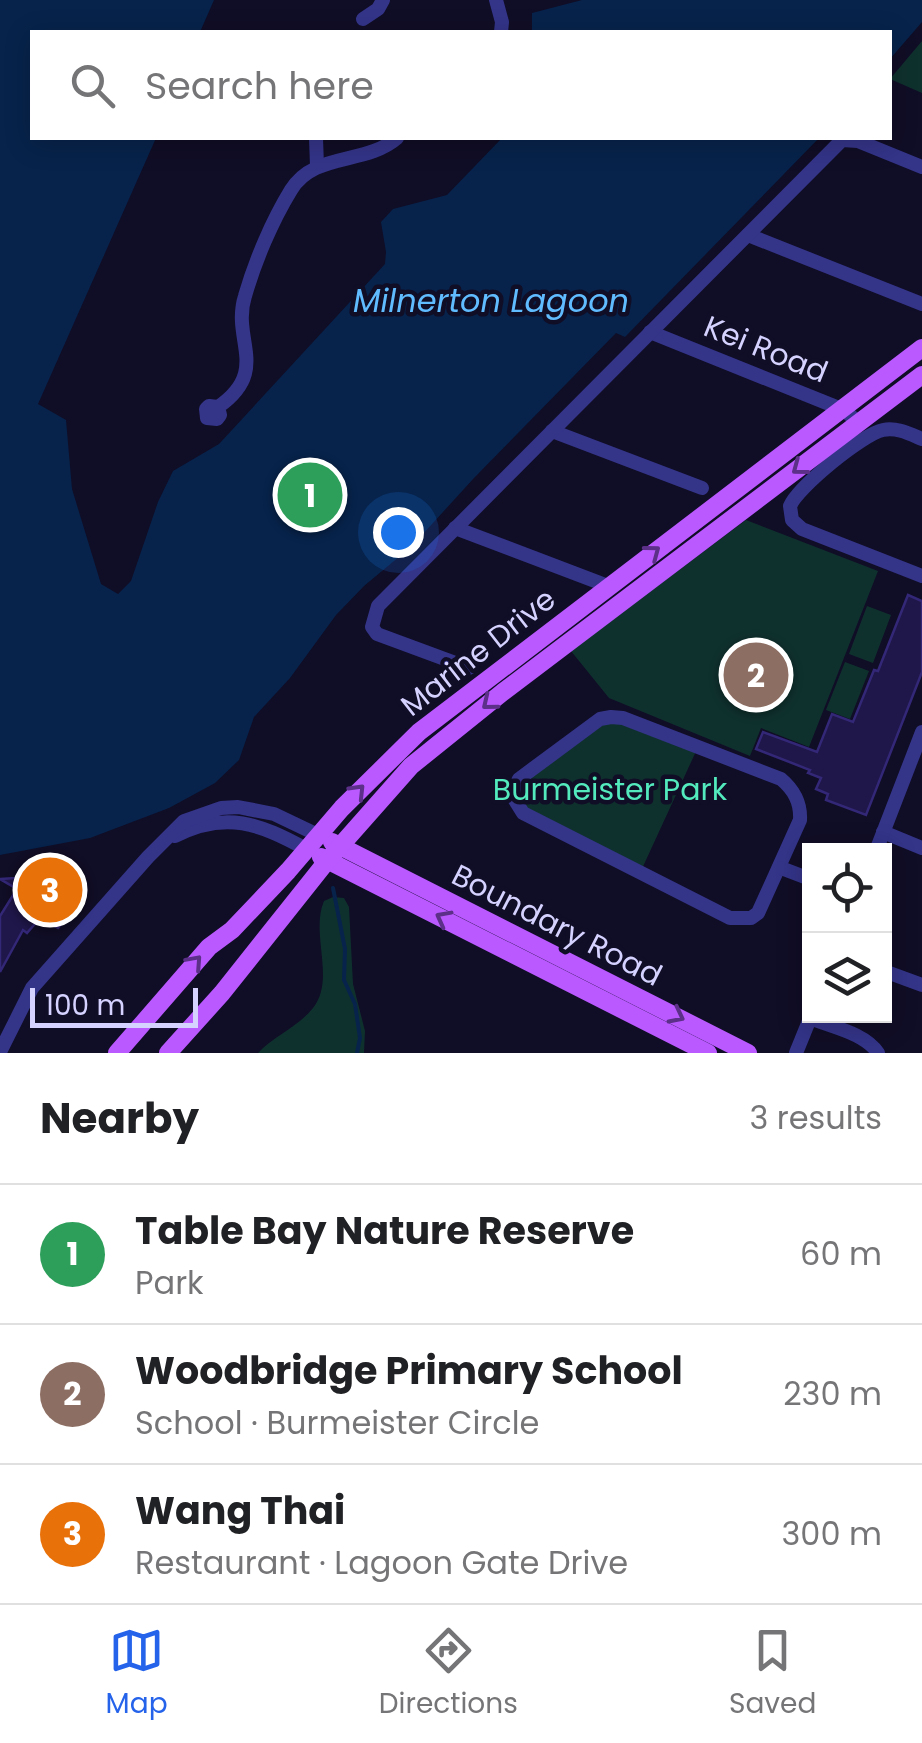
<!DOCTYPE html>
<html lang="en">
<head>
<meta charset="utf-8">
<style>
	:root { --surface:#fff; --page:#f2f2f2; --text:#202124; --muted:#757577; --line:#e0e0e0; --accent:#2563eb }
	body { margin:0; font-family:Poppins,sans-serif; background:var(--page); color:var(--text) }
	.controls { position:absolute; right:30px; bottom:30px; display:grid; overflow:hidden; border-radius:0px; box-shadow:0 5px 25px #0003 }
	.controls button { width:90px; height:90px; display:grid; place-items:center; padding:0; border:0; border-bottom:2px solid var(--line); background:var(--surface); color:var(--text); font:50px sans-serif }
	.scale { position:absolute; left:30px; bottom:25px; width:168px; box-sizing:border-box; padding-left:10px; border:5px solid #d5d2ff; border-top:0; font-size:28px; line-height:35px; white-space:nowrap; color:#d5d2ff; -webkit-text-stroke:8px #100d26; paint-order:stroke }
	.you { position:absolute; left:398px; top:532px; width:35px; height:35px; margin:-25px; border:8px solid #fff; border-radius:50%; background:#1a73e8; box-shadow:0 0 0 15px #1a73e833 }
	.badge { display:grid; place-items:center; width:65px; height:65px; border-radius:50%; background:var(--accent); color:#fff; font-size:32px; font-weight:700 }
	.pin { position:absolute; translate:-50% -50%; border:5px solid #fff; box-shadow:0 2px 10px #0006 }
	.list { margin:0; padding:0; list-style:none }
	h2 { display:flex; justify-content:space-between; align-items:center; height:130px; margin:0; padding:0 40px; font-size:42px }
	h2 small { font-size:32px; font-weight:400; color:var(--muted) }
	.list li { display:grid; grid-template-columns:65px 1fr auto; gap:30px; align-items:center; box-sizing:border-box; height:140px; padding:0 40px; border-top:2px solid var(--line) }
	.list b { display:block; font-size:38px; white-space:nowrap }
	.list p { margin:0; font-size:32px; white-space:nowrap; color:var(--muted) }
	.list em { font-size:32px; font-style:normal; color:var(--muted) }
	.icon { flex:none; width:55px; height:55px; fill:none; stroke:currentColor; stroke-width:2; stroke-linecap:round; stroke-linejoin:round }
	.map { position:relative; flex:none; width:922px; height:1053px; overflow:hidden }
	.search { position:absolute; background:var(--surface); box-shadow:0 5px 25px #0003; left:30px; right:30px; top:30px; height:110px; display:flex; align-items:center; gap:25px; box-sizing:border-box; padding:0 35px; border-radius:0px; color:var(--muted); font-size:38px }
	.sheet { height:550px; background:var(--surface) }
	nav { display:flex; justify-content:space-around; align-items:center; box-sizing:border-box; height:140px; border-top:2px solid var(--line); background:var(--surface); font-size:28px; color:var(--muted) }
	nav a { display:grid; justify-items:center; gap:5px }
	nav .on { color:var(--accent) }
	.map>svg:first-child { display:block }
	.green { fill:#0f312e }
	.water { fill:#07234b }
	.lines { fill:none; stroke-linecap:round; stroke-linejoin:round }
	.stream { stroke:#07234b; stroke-width:4 }
	.building { fill:#1f1749; stroke:#332777; stroke-width:2.5 }
	.minor { stroke:#343489; stroke-width:14 }
	.major { stroke:#b959ff; stroke-width:18 }
	.oneway { stroke:#5c2f88 }
	.labels { text-anchor:middle; dominant-baseline:central; stroke-width:9; stroke-linejoin:round; paint-order:stroke }
	.street-label { font-size:30px; fill:#d5d2ff; stroke:#100d26 }
	.park-label { font-size:30px; fill:#53eabd; stroke:#100d26 }
	.water-label { font-size:32px; font-style:italic; fill:#60bcff; stroke:#100d26 }
</style>
</head>
<body>
<div class="map">
<svg width="922" height="1053" viewBox="0 0 922 1053">
	<rect width="100%" height="100%" fill="#100d26"/>
	<g class="green">
		<path d="M922,41V93L890,79Z"/>
		<path d="M746,520L878,571L809,747L761,728L750,756L609,698L571,651Z"/>
		<path d="M867,606L891,615L873,663L849,654Z"/>
		<path d="M845,662L869,671L850,719L826,710Z"/>
		<path d="M611,717L698,747L640,873L523,813L512,789Z"/>
		<path d="M333,897L344,898L349,907L353,984L365,1031L364,1053H258C274,1036 298,1027 313,1008C336,979 310,934 324,901Z"/>
	</g>
	<g class="water">
		<path d="M0,0H214L200,32H32V138H156L38,404L66,420L72,489L101,584L118,594L131,581L158,502L173,471L219,444L385,264L386,252L381,222L393,209L447,195L502,138H819L625,337L616,333L474,478L412,546L364,586L336,615L290,678L254,717L239,760L215,783L169,808L90,838L0,855Z"/>
		<path d="M582,0H922V22L890,59V32H532V13Z"/>
	</g>
	<g class="lines">
		<path class="stream" d="M333,888L345,949L344,980L355,1004L360,1038L357,1053"/>
	</g>
	<g class="building">
		<path d="M908,595L922,601V672L866,815L826,800L828,794L816,789L821,778L808,773L810,770L756,749L763,732L817,752L832,714L853,722L874,670L878,671Z"/>
		<path d="M23,872L46,876L45,883L53,890L50,893L60,906L64,921L58,928L40,918L27,933L23,930L0,972V916L17,889L0,879L16,878Z"/>
	</g>
	<g class="lines">
		<g class="minor">
			<path d="M496,0L502,22L501,32"/>
			<path d="M363,19L378,9L383,0"/>
			<path d="M316,138L317,166"/>
			<path d="M748,235L922,304"/>
			<path d="M650,332L844,410L859,423"/>
			<path d="M218,407L220,415L217,419L207,418L206,409L209,406L218,407C271,370 231,340 245,296C255,261 272,221 291,190C314,152 366,165 397,138"/>
			<path d="M552,431L702,488"/>
			<path d="M922,439C910,434 897,427 883,430C863,434 798,487 790,506L792,520L802,529L922,576"/>
			<path d="M455,528L608,586"/>
			<path d="M469,668L377,634L372,627L378,606L842,140L858,141L922,167"/>
			<path d="M611,717L623,718L781,779C794,790 801,802 800,820L758,913L751,918H730L523,813L511,794L519,779L600,719Z"/>
			<path d="M883,832L922,848"/>
			<path d="M175,836C226,810 260,824 306,849"/>
			<path d="M876,851L922,732"/>
			<path d="M781,868L810,879"/>
			<path d="M884,971L922,985"/>
			<path d="M810,1018C832,1027 865,1033 878,1053"/>
			<path d="M0,1052L32,988L148,857L184,821L221,808L238,807L274,814L318,835"/>
			<path d="M796,1053L811,1016"/>
		</g>
		<g class="major">
			<path d="M332,842L748,1053"/>
			<path d="M321,857L708,1053"/>
			<path d="M117,1053L209,947L232,930L288,871L342,808L419,732L922,348"/>
			<path d="M168,1053L222,993L327,861L411,766L503,692L922,375"/>
		</g>
	</g>
	<defs><path id="oneway-chevron" d="M-2-3.5L2.5 0L-2 3.5" fill="none" stroke-width="1.6" stroke-linecap="round" stroke-linejoin="round" transform="scale(2.5)"/></defs>
	<g class="oneway">
		<use href="#oneway-chevron" transform="translate(799 468) rotate(143)"/>
		<use href="#oneway-chevron" transform="translate(653 552) rotate(-37)"/>
		<use href="#oneway-chevron" transform="translate(489 703) rotate(141)"/>
		<use href="#oneway-chevron" transform="translate(358 791) rotate(-46)"/>
		<use href="#oneway-chevron" transform="translate(443 918) rotate(-152)"/>
		<use href="#oneway-chevron" transform="translate(195 962) rotate(-48)"/>
		<use href="#oneway-chevron" transform="translate(677 1016) rotate(27)"/>
	</g>
	<g class="labels">
		<g class="street-label">
			<text transform="translate(766 349) rotate(22)">Kei Road</text>
			<text transform="translate(478 652) rotate(-38)">Marine Drive</text>
			<text transform="translate(557 925) rotate(27)">Boundary Road</text>
		</g>
		<g class="park-label">
			<text x="610" y="789">Burmeister Park</text>
		</g>
		<g class="water-label">
			<text x="491" y="300">Milnerton Lagoon</text>
		</g>
	</g>
</svg>
<div class="controls">
<button><svg class="icon" aria-label="locate" viewBox="0 0 24 24"><circle cx="12" cy="12" r="6"/><path d="M12 2v4M12 18v4M2 12h4M18 12h4"/></svg></button>
<button><svg class="icon" aria-label="layers" viewBox="0 0 24 24"><path d="M12 4l9 5-9 5-9-5zM3 14l9 5 9-5"/></svg></button>
</div>
<div class="scale">100 m</div>
<div class="you"></div>
<div class="pin badge" style="left:310px;top:495px;background:#2e9e5b">1</div>
<div class="pin badge" style="left:756px;top:675px;background:#8d6e63">2</div>
<div class="pin badge" style="left:50px;top:890px;background:#e8710a">3</div>
<div class="search"><svg class="icon" aria-label="search" viewBox="0 0 24 24"><circle cx="10" cy="10" r="6"/><path d="M15 15l6 6"/></svg>Search here</div>
</div>
<section class="sheet">
<h2>Nearby<small>3 results</small></h2>
<ul class="list">
<li><span class="badge" style="background:#2e9e5b">1</span><div><b>Table Bay Nature Reserve</b><p>Park</p></div><em>60 m</em></li>
<li><span class="badge" style="background:#8d6e63">2</span><div><b>Woodbridge Primary School</b><p>School · Burmeister Circle</p></div><em>230 m</em></li>
<li><span class="badge" style="background:#e8710a">3</span><div><b>Wang Thai</b><p>Restaurant · Lagoon Gate Drive</p></div><em>300 m</em></li>
</ul>
</section>
<nav>
<a class="on"><svg class="icon" aria-label="map" viewBox="0 0 24 24"><path d="M3 6l6-2 6 2 6-2v14l-6 2-6-2-6 2zM9 4v14M15 6v14"/></svg>Map</a>
<a><svg class="icon" aria-label="directions" viewBox="0 0 24 24"><path d="M12 3l9 9-9 9-9-9zM9 14v-3h6M13 9l2 2-2 2"/></svg>Directions</a>
<a><svg class="icon" aria-label="saved" viewBox="0 0 24 24"><path d="M7 4h10v16l-5-4-5 4z"/></svg>Saved</a>
</nav>
</body>
</html>
